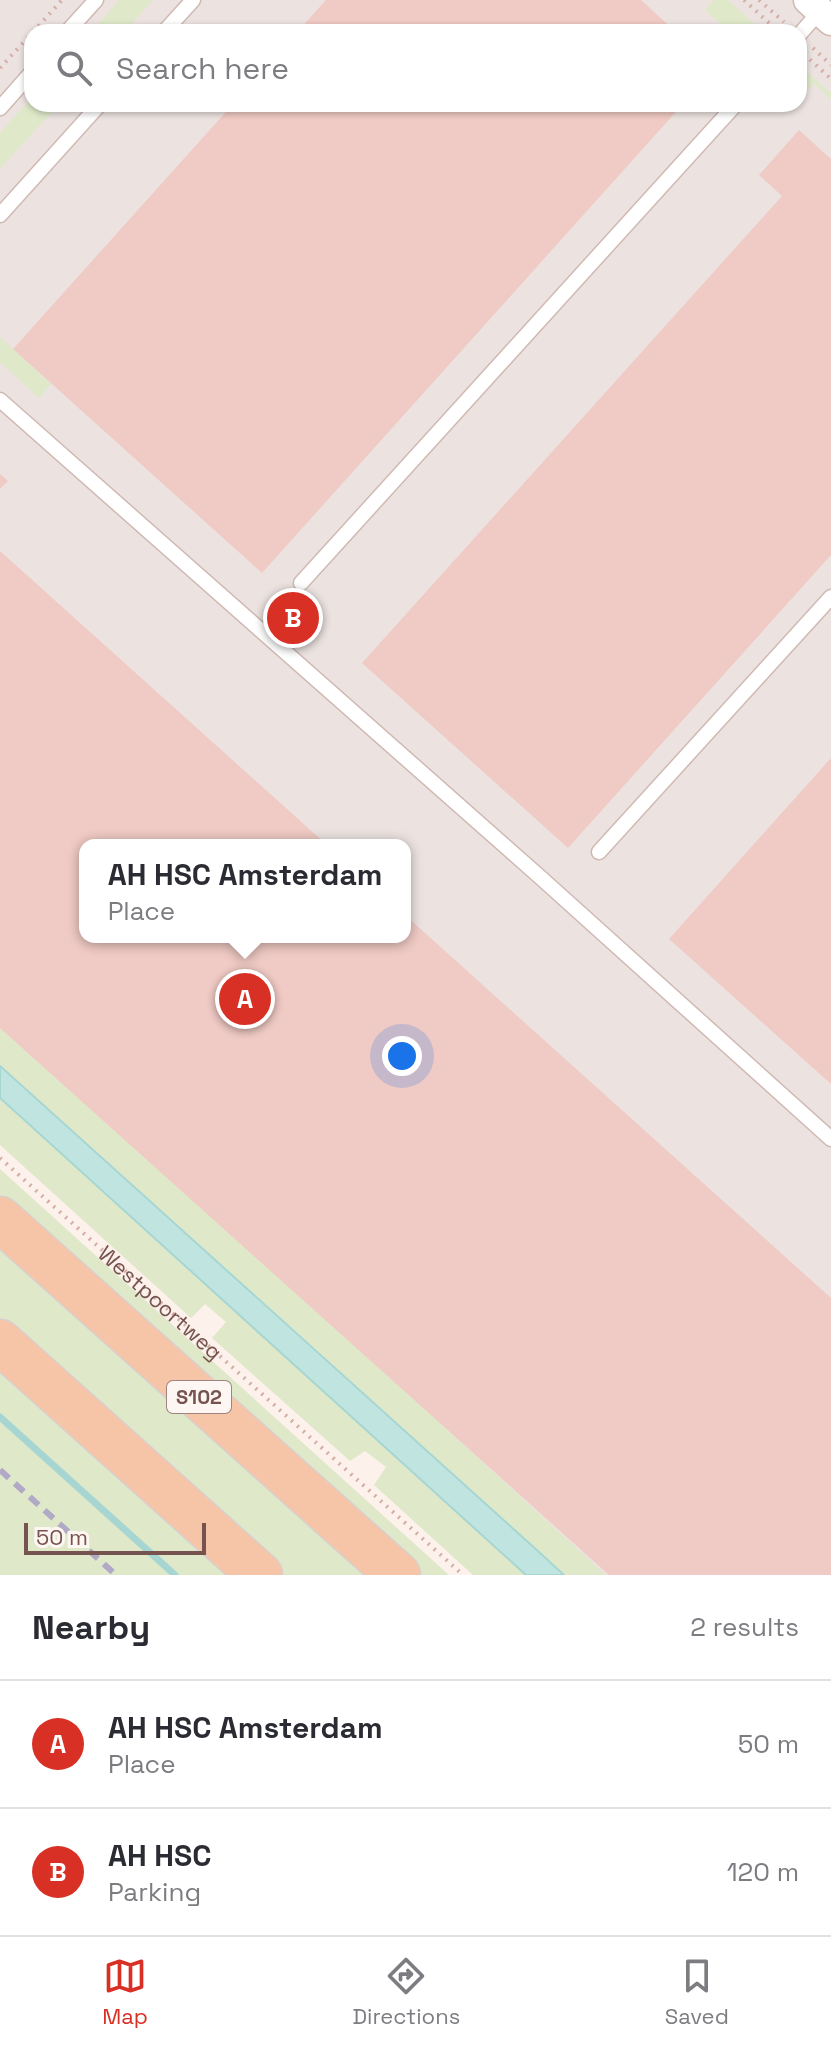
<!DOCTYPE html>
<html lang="en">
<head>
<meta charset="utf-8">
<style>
	:root { --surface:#fff; --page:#f7f7f7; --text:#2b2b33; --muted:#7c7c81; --line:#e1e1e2; --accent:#d93025 }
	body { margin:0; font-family:"Space Grotesk",sans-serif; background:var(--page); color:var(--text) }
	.scale { position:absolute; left:24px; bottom:20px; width:182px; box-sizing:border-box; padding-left:8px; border:4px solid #76534f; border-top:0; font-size:22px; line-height:28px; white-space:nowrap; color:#76534f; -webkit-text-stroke:6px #fef6f2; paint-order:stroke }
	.you { position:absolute; left:402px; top:1056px; width:28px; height:28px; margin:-20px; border:6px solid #fff; border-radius:50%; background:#1a73e8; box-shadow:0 0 0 12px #1a73e833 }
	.badge { display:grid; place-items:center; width:52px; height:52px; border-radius:50%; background:var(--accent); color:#fff; font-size:26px; font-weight:700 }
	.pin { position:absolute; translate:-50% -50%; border:4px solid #fff; box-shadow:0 2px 8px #0006 }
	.popup { position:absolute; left:79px; top:839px; width:332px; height:104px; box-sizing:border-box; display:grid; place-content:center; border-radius:16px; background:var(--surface); filter:drop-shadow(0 2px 6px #0005); font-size:26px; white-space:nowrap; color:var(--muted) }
	.popup b { font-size:30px; color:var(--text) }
	.popup::after { content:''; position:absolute; left:50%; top:100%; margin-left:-16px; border:16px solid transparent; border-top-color:var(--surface) }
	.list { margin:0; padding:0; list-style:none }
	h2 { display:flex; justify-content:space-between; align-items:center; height:104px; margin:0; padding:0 32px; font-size:34px }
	h2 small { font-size:26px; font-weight:400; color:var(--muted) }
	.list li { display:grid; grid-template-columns:52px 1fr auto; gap:24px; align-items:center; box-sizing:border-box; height:128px; padding:0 32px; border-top:2px solid var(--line) }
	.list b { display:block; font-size:30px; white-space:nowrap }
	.list p { margin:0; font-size:26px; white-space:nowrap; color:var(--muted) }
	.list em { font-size:26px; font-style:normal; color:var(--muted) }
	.icon { flex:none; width:44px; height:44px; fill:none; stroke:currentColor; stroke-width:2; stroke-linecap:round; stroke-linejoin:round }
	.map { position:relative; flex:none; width:831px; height:1575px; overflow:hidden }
	.search { position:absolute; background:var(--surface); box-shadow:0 2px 6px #0004; left:24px; right:24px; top:24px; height:88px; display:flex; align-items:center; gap:20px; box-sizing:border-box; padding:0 28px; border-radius:24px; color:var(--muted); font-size:30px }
	.sheet { height:360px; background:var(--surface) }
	nav { display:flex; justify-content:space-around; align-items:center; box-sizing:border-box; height:112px; border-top:2px solid var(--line); background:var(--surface); font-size:22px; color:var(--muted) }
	nav a { display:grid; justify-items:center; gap:4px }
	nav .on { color:var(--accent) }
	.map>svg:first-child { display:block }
	.industrial { fill:#ece3e0; fill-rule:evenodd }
	.green { fill:#dfe9c9 }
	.water { fill:#c0e5e1; stroke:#a7d6d2; stroke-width:2 }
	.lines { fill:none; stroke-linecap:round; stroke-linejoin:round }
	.stream { stroke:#a7d6d2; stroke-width:7 }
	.building { fill:#f0cac4 }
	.service-casing { stroke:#d0b9b3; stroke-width:17 }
	.minor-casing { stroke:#d0b9b3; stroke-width:31 }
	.primary-casing { stroke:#d9cfce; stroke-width:47 }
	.path { stroke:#d5ada6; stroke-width:4; stroke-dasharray:2 6; stroke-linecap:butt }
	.service { stroke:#fff; stroke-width:14 }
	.minor { stroke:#fff; stroke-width:28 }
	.primary { stroke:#f6c5a8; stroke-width:44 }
	.rail { stroke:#b1a9c6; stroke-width:6; stroke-dasharray:12 8; stroke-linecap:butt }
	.labels { text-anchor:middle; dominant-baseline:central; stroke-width:6; stroke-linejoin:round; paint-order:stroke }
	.shield { fill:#fef6f2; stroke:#9f8480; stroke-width:2 }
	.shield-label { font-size:20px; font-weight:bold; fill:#76534f }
	.street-label { font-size:22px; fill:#76534f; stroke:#fef6f2 }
</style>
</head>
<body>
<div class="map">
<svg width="831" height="1575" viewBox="0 0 831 1575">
	<rect width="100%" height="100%" fill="#fcf1eb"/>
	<path class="industrial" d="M0,0H831V1575H517L0,1102ZM32,32H799V104H32ZM85,845H405V937H85Z"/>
	<g class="green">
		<path d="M119,0H153L124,32H91Z"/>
		<path d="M714,0H728L763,32H730L705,10Z"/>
		<path d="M799,65L831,93V99L814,84L802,95L799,93Z"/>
		<path d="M32,97V104H59L0,169V133Z"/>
		<path d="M0,337L51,384L39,398L0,362Z"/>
		<path d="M0,1021L606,1575H564L0,1066Z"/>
		<path d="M0,1098L526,1575H473L374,1485L386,1467L365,1451L350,1461L212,1338L226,1322L205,1304L191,1318L0,1145Z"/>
		<path d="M0,1169L449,1575H422L394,1553L0,1199Z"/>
		<path d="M0,1235L379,1575H281L0,1322Z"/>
		<path d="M0,1363L234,1575H0Z"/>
	</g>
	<path class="water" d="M0,1066L539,1552L564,1575H526L0,1098Z"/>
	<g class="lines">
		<path class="stream" d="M0,1417L175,1575"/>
	</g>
	<g class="building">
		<path d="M326,0H641L676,32H297Z"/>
		<path d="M233,104H683L262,573L13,349Z"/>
		<path d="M799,130L831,159V555L568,848L362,663L782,196L759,175Z"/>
		<path d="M0,474L8,481L0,489Z"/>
		<path d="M0,551L327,845H85V937H405V915L831,1298V1575H609L0,1028Z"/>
		<path d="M831,758V1084L669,939Z"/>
	</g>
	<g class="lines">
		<g class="service-casing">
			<g id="service">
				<path d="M67,32L96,0"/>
				<path d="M164,32L193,0"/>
				<path d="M799,35L820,11"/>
				<path d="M0,108L32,72"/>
				<path d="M0,215L100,104"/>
				<path d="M0,400L540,877L831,1139"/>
				<path d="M301,583L736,104"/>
				<path d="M599,852L831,597"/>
			</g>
		</g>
		<g class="minor-casing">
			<path id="minor" d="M808,0L831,21"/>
		</g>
		<g class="primary-casing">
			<g id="primary">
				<path d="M0,1219L398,1575"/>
				<path d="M0,1342L260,1575"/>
			</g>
		</g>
		<g class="path">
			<path d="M744,0L779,32"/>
			<path d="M759,0L784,22"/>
			<path d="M33,32L62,0"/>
			<path d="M813,48L831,65"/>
			<path d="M804,54L831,79"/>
			<path d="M0,68L32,33"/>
			<path id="s1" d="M0,1158L463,1575"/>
		</g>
		<use href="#service" class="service"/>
		<use href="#minor" class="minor"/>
		<use href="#primary" class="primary"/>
		<path class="rail" d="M0,1470L116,1575"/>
	</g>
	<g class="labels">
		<rect class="shield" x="167" y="1381" width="64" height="32" rx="6"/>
		<g class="shield-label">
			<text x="199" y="1397">S102</text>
		</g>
		<g class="street-label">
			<text stroke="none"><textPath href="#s1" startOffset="216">Westpoortweg</textPath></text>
		</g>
	</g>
</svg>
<div class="scale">50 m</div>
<div class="you"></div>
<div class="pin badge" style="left:245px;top:999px">A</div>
<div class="popup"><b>AH HSC Amsterdam</b>Place</div>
<div class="pin badge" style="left:293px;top:618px">B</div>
<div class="search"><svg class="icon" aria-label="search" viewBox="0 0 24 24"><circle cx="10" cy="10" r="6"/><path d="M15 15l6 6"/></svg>Search here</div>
</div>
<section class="sheet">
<h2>Nearby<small>2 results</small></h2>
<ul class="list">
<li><span class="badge">A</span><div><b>AH HSC Amsterdam</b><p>Place</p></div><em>50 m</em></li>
<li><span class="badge">B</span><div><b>AH HSC</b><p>Parking</p></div><em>120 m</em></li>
</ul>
</section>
<nav>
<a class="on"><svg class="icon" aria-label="map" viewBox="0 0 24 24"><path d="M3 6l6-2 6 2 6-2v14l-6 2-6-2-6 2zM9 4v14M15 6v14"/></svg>Map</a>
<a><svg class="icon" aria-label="directions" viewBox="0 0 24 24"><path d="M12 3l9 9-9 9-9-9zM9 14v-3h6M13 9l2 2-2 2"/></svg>Directions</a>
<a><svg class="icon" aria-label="saved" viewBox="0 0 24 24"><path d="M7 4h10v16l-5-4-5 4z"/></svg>Saved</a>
</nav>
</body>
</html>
